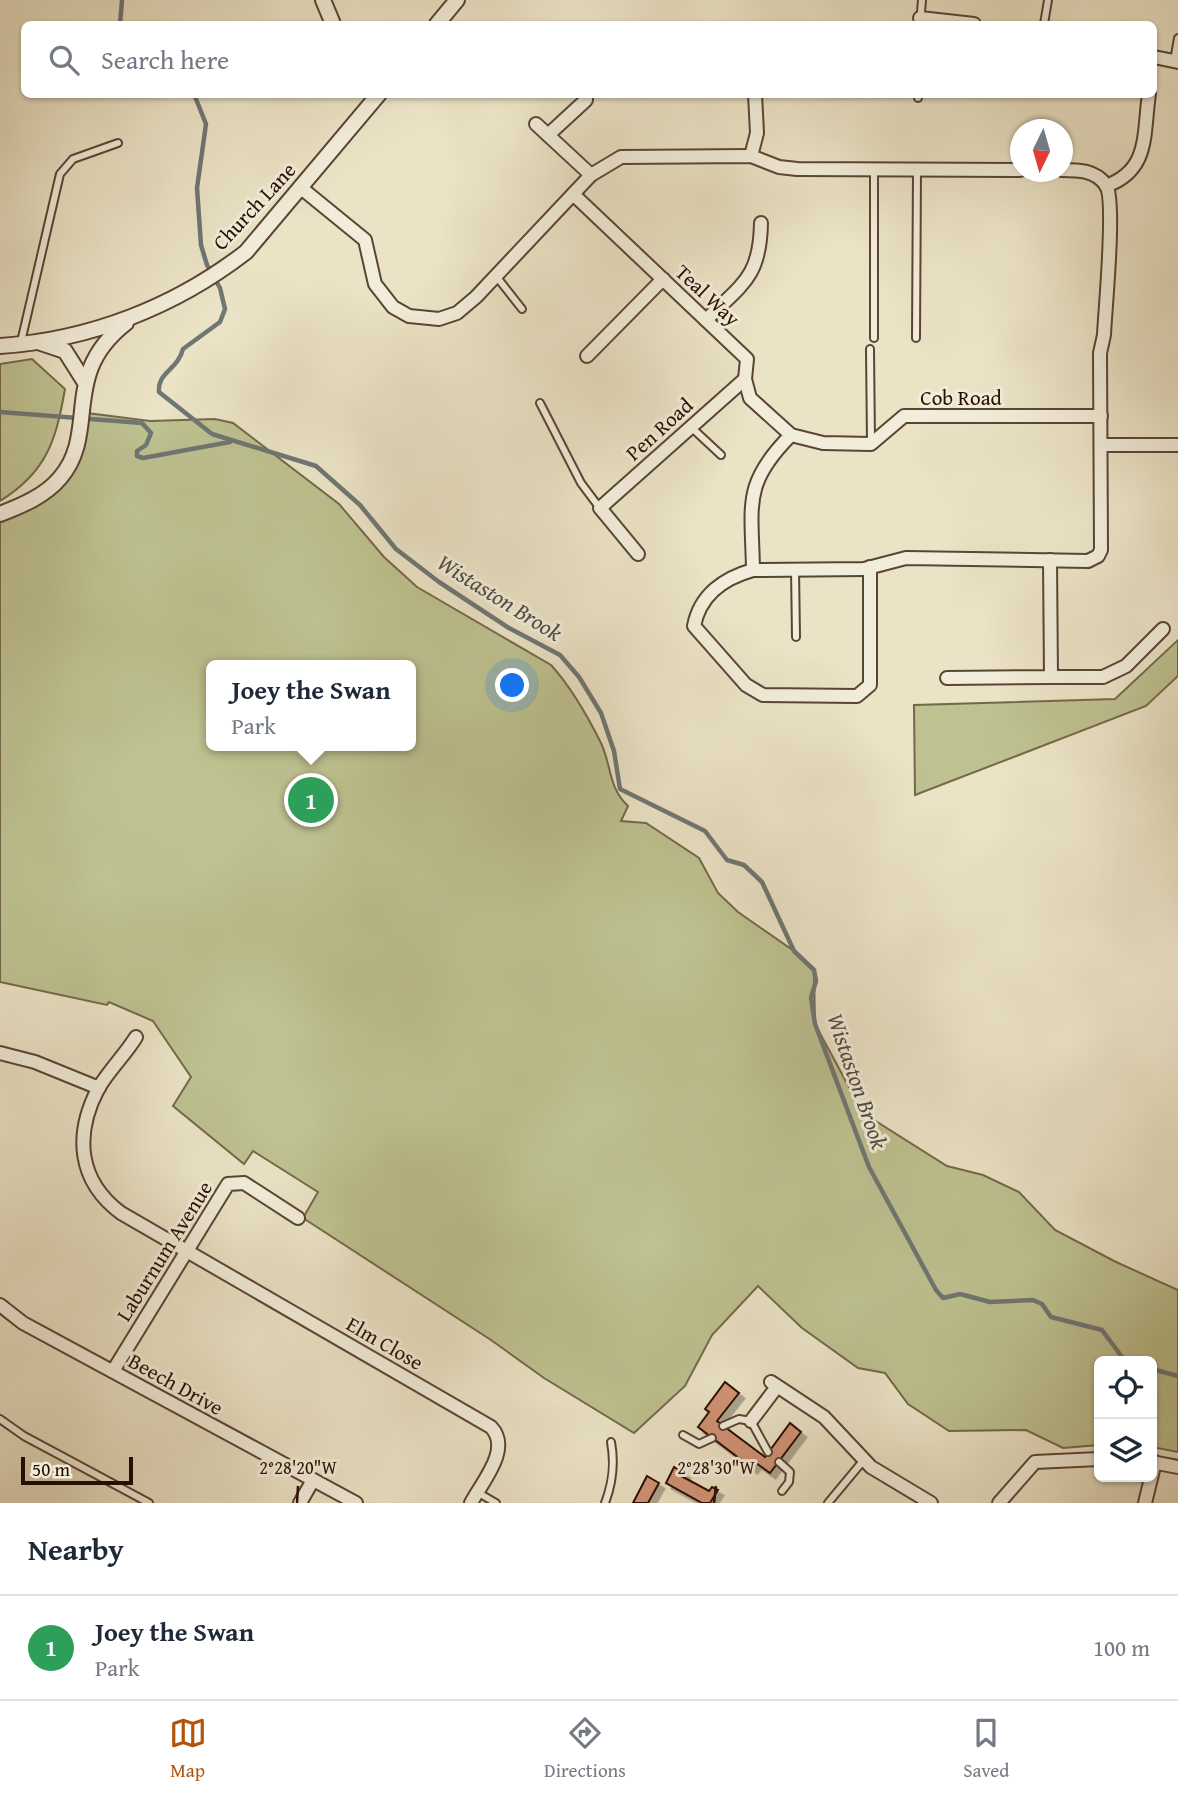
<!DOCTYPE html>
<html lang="en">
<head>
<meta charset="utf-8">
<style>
	:root { --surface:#fff; --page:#f2f2f3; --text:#1f2937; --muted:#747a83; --line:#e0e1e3; --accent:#b45309 }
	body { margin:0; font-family:"Gentium Book Plus",serif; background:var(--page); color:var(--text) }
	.controls { position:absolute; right:21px; bottom:21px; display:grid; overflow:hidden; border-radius:10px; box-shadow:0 2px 5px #0004 }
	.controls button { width:63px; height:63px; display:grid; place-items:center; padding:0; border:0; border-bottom:2px solid var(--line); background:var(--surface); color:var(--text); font:35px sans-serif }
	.compass { position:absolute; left:1010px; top:119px; width:63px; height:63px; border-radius:50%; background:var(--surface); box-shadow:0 2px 5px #0004; rotate:185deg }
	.scale { position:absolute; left:21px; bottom:18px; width:112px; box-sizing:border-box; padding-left:7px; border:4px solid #290f03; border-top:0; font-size:19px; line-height:24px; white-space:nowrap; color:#290f03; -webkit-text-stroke:5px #f2edda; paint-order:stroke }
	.you { position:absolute; left:513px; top:686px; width:24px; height:24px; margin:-18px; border:5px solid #fff; border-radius:50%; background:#1a73e8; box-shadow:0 0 0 10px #1a73e833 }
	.badge { display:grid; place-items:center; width:46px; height:46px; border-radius:50%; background:var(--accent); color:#fff; font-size:23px; font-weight:700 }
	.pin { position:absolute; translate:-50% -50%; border:4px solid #fff; box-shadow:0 2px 7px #0006 }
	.popup { position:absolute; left:206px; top:660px; width:210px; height:91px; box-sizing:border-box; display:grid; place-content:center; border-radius:10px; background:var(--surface); filter:drop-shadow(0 2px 5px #0005); font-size:23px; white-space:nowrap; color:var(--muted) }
	.popup b { font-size:26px; color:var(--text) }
	.popup::after { content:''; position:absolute; left:50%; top:100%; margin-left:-14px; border:14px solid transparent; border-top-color:var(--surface) }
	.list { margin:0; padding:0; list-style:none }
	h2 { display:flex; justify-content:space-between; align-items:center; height:91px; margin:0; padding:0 28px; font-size:30px }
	h2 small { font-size:23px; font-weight:400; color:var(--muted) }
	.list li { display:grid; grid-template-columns:46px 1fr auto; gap:21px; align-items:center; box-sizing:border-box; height:105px; padding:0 28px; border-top:2px solid var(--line) }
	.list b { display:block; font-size:26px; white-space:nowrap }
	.list p { margin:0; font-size:23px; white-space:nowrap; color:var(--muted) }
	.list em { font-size:23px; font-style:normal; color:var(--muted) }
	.icon { flex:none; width:38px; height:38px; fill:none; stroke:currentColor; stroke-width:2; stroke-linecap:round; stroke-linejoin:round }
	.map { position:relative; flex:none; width:1178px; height:1503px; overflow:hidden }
	.search { position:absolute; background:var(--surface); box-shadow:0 2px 5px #0004; left:21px; right:21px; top:21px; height:77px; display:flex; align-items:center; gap:18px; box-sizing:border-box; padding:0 24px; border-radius:10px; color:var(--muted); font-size:26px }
	.sheet { height:196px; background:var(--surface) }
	nav { display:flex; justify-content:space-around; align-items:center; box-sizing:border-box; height:98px; border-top:2px solid var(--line); background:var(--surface); font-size:19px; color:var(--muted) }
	nav a { display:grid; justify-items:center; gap:4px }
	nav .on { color:var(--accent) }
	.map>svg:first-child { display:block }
	.green { fill:#bec190; stroke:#74684a; stroke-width:2; fill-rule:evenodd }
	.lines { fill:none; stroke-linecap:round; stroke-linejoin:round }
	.stream { stroke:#6f7674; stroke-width:4.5 }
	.building { fill:#d19374; stroke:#290f03; stroke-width:2; filter:url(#shadow) }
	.service-casing { stroke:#5a4434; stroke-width:10 }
	.minor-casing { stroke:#5a4434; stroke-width:16 }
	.tertiary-casing { stroke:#5a4434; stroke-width:18 }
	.service { stroke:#f2edda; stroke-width:6 }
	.minor { stroke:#f2edda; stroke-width:12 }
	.tertiary { stroke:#f2edda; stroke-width:14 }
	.ticks { fill:none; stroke:#290f03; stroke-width:2.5 }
	.labels { text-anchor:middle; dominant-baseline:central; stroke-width:6; stroke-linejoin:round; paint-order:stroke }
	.street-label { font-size:21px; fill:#290f03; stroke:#f2edda }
	.water-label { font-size:23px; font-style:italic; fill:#524b45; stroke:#f2edda }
	.ticks-label { font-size:18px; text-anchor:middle; fill:#290f03; stroke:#f2edda; stroke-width:6; stroke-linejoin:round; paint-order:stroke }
</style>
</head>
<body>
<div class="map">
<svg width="1178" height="1503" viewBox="0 0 1178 1503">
	<defs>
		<filter id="shadow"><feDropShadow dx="5.5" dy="5.5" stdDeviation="0" flood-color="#0004"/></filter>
	</defs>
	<rect width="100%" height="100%" fill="#ebe3c6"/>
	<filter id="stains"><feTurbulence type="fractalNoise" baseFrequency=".00286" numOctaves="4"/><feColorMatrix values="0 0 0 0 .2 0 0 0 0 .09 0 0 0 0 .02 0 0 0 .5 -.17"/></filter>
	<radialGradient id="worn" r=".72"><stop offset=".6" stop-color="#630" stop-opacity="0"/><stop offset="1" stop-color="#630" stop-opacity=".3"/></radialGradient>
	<g class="green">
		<path d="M32,359L65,389C56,440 47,472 0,501V364Z"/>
		<path d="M87,413L150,421L215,419L233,423L339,504L384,557L417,587L551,665C572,688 587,715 601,743C612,767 608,787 628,806L621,821L646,823L699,858L718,893L738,912L794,951L814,970L815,1024L863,1113L947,1166L983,1175L1019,1192L1055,1230L1116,1262L1178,1290V1452L1152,1447V1361H1099V1445L1063,1448L1026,1430L949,1431L908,1404L885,1373L858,1368L802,1328L758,1286L712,1335L685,1386L634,1433L544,1378L491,1340L303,1218L318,1192L253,1151L244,1164L173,1106L191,1077L153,1021L109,1002L107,1005L0,982V514L60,478ZM211,665H411V746H211Z"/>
		<path d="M1178,640V676L1146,706L915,795L914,705L1115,699Z"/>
	</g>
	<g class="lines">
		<g class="stream">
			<path d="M120,24L122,0"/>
			<path d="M194,94L206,124L197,188L201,245L207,265L220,288L225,309L220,322L183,349C178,370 157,372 159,392L212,434L316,466L360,505L396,549L439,582L509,628L560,655L579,677L601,713L614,751L620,789L705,831L727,860L744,865L762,882L794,951L814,970L816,981L811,998L815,1024L869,1167L936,1290L943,1298L960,1294L990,1302L1033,1300L1042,1304L1051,1317L1102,1330L1125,1361"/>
			<path d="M0,412L142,423L151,433L146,445L137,451V456L143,458L230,442"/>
			<path d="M1152,1369L1178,1376"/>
		</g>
	</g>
	<g class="building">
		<path d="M725,1382L739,1393L717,1421L765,1457L790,1423L801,1432L770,1473L756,1463L752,1468L698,1427L709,1412L705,1409Z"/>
		<path d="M674,1467L685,1473L683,1477L709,1491L712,1487L718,1490L710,1503H702L666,1483Z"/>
		<path d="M647,1476L659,1483L648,1503H633Z"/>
	</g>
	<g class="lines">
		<g class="service-casing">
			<g id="service">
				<path d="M920,24L922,0"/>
				<path d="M1044,24L1048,0"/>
				<path d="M1174,61L1178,38"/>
				<path d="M918,98V94"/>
				<path d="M496,276L522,309"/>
				<path d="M874,338V169"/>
				<path d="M916,338L917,170"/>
				<path d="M21,342L60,174L73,159L118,143"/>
				<path d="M870,349L871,442"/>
				<path d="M540,403L581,483L599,507"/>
				<path d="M692,428L721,455"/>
				<path d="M795,569L796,637"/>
				<path d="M0,1419L24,1436L149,1503"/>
				<path d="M723,1426L739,1419L751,1421L768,1452"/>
				<path d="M683,1435L699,1444L712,1438"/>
				<path d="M779,1462L790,1472L789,1482L782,1491"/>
				<path d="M477,1492L496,1503"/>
				<path d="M605,1503C613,1482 615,1464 611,1442"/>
				<path d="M828,1503L863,1461"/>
			</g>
		</g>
		<g class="minor-casing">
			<g id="minor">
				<path d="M920,18L974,24"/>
				<path d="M1154,57L1178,62"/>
				<path d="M536,124L591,175"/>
				<path d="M548,135L586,100V94"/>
				<path d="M751,156L757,133L755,94"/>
				<path d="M1106,186C1150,170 1143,135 1149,94"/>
				<path d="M300,187L365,240L375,284L393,307L409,316L439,319L457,313L476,297L591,175L621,157L751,156L779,167L797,169L1020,170"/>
				<path d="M574,195L747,359L745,379L750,398L791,435L823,443L871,444L904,416H1101"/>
				<path d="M706,320C742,284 760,278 761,223"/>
				<path d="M587,356L663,279"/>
				<path d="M791,435C742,484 752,505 753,570L864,569L906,558L1088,561L1098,556L1101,550L1100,353L1104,335C1105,310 1116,201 1106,185C1095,170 1079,170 1062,170"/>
				<path d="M1101,445H1178"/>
				<path d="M638,554L600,508L745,379"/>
				<path d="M753,570C724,578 700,595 694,626L746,685L763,695L857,696L870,685V567"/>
				<path d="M1051,677H1103L1126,666L1163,629"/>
				<path d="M947,678L1051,677L1050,560"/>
				<path d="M136,1037C125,1055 108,1071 98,1089C74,1135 78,1181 121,1213L491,1427C512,1449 482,1482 471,1503"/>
				<path d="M0,1053L35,1062L99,1088"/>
				<path d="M0,1305L23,1323L356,1503"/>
				<path d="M113,1371L228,1184L244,1183L298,1218"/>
				<path d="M771,1382L824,1417L871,1467L931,1503"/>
				<path d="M751,1421L776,1388"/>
				<path d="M1152,1462L1178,1467"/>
				<path d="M300,1503L313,1480"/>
				<path d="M999,1503L1035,1462L1099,1459"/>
				<path d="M1145,1503L1155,1462"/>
			</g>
		</g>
		<g class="tertiary-casing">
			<g id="tertiary">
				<path d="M323,0L333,24"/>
				<path d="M437,24L457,0"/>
				<path d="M41,343L65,351L84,381"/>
				<path d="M0,346C90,340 175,307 246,252L379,94"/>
				<path d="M0,514C21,506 45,496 60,478C100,431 59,375 126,323"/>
			</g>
		</g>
		<use href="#service" class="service"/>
		<use href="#minor" class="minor"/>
		<use href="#tertiary" class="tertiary"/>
	</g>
	<path class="ticks" d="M297,1503L298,1486M714,1503L716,1486"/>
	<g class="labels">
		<g class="street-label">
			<text transform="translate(254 206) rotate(-47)">Church Lane</text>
			<text transform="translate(708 295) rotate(43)">Teal Way</text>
			<text x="961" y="397">Cob Road</text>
			<text transform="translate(659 429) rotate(-42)">Pen Road</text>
			<text transform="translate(164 1251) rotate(-58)">Laburnum Avenue</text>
			<text transform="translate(385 1343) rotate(30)">Elm Close</text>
			<text transform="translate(176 1384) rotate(29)">Beech Drive</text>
		</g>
		<g class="water-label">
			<text transform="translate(500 597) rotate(32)">Wistaston Brook</text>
			<text transform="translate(858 1081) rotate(71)">Wistaston Brook</text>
		</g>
	</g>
	<g class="ticks-label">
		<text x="298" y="1474">2°28'20"W</text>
		<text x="716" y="1474">2°28'30"W</text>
	</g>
	<rect width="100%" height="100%" filter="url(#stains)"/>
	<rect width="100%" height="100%" fill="url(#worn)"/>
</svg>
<div class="controls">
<button><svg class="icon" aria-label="locate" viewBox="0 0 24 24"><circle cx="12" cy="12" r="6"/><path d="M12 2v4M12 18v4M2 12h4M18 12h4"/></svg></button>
<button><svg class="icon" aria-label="layers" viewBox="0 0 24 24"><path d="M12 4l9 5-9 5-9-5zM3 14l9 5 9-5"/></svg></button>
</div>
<svg class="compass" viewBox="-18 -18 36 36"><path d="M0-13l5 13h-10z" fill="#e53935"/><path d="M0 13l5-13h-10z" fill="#747a83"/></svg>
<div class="scale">50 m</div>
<div class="you"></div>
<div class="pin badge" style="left:311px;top:800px;background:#2e9e5b">1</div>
<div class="popup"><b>Joey the Swan</b>Park</div>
<div class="search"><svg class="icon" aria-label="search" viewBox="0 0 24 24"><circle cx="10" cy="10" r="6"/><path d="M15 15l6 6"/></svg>Search here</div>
</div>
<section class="sheet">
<h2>Nearby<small></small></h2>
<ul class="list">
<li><span class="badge" style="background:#2e9e5b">1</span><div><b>Joey the Swan</b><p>Park</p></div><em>100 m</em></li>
</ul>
</section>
<nav>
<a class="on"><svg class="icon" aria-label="map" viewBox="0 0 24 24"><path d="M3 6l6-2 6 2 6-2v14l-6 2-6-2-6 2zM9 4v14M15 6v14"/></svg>Map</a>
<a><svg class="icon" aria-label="directions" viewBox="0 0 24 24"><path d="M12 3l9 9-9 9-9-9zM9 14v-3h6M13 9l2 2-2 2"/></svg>Directions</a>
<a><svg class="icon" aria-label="saved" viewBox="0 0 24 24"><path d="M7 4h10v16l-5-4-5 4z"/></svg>Saved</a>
</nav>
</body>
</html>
